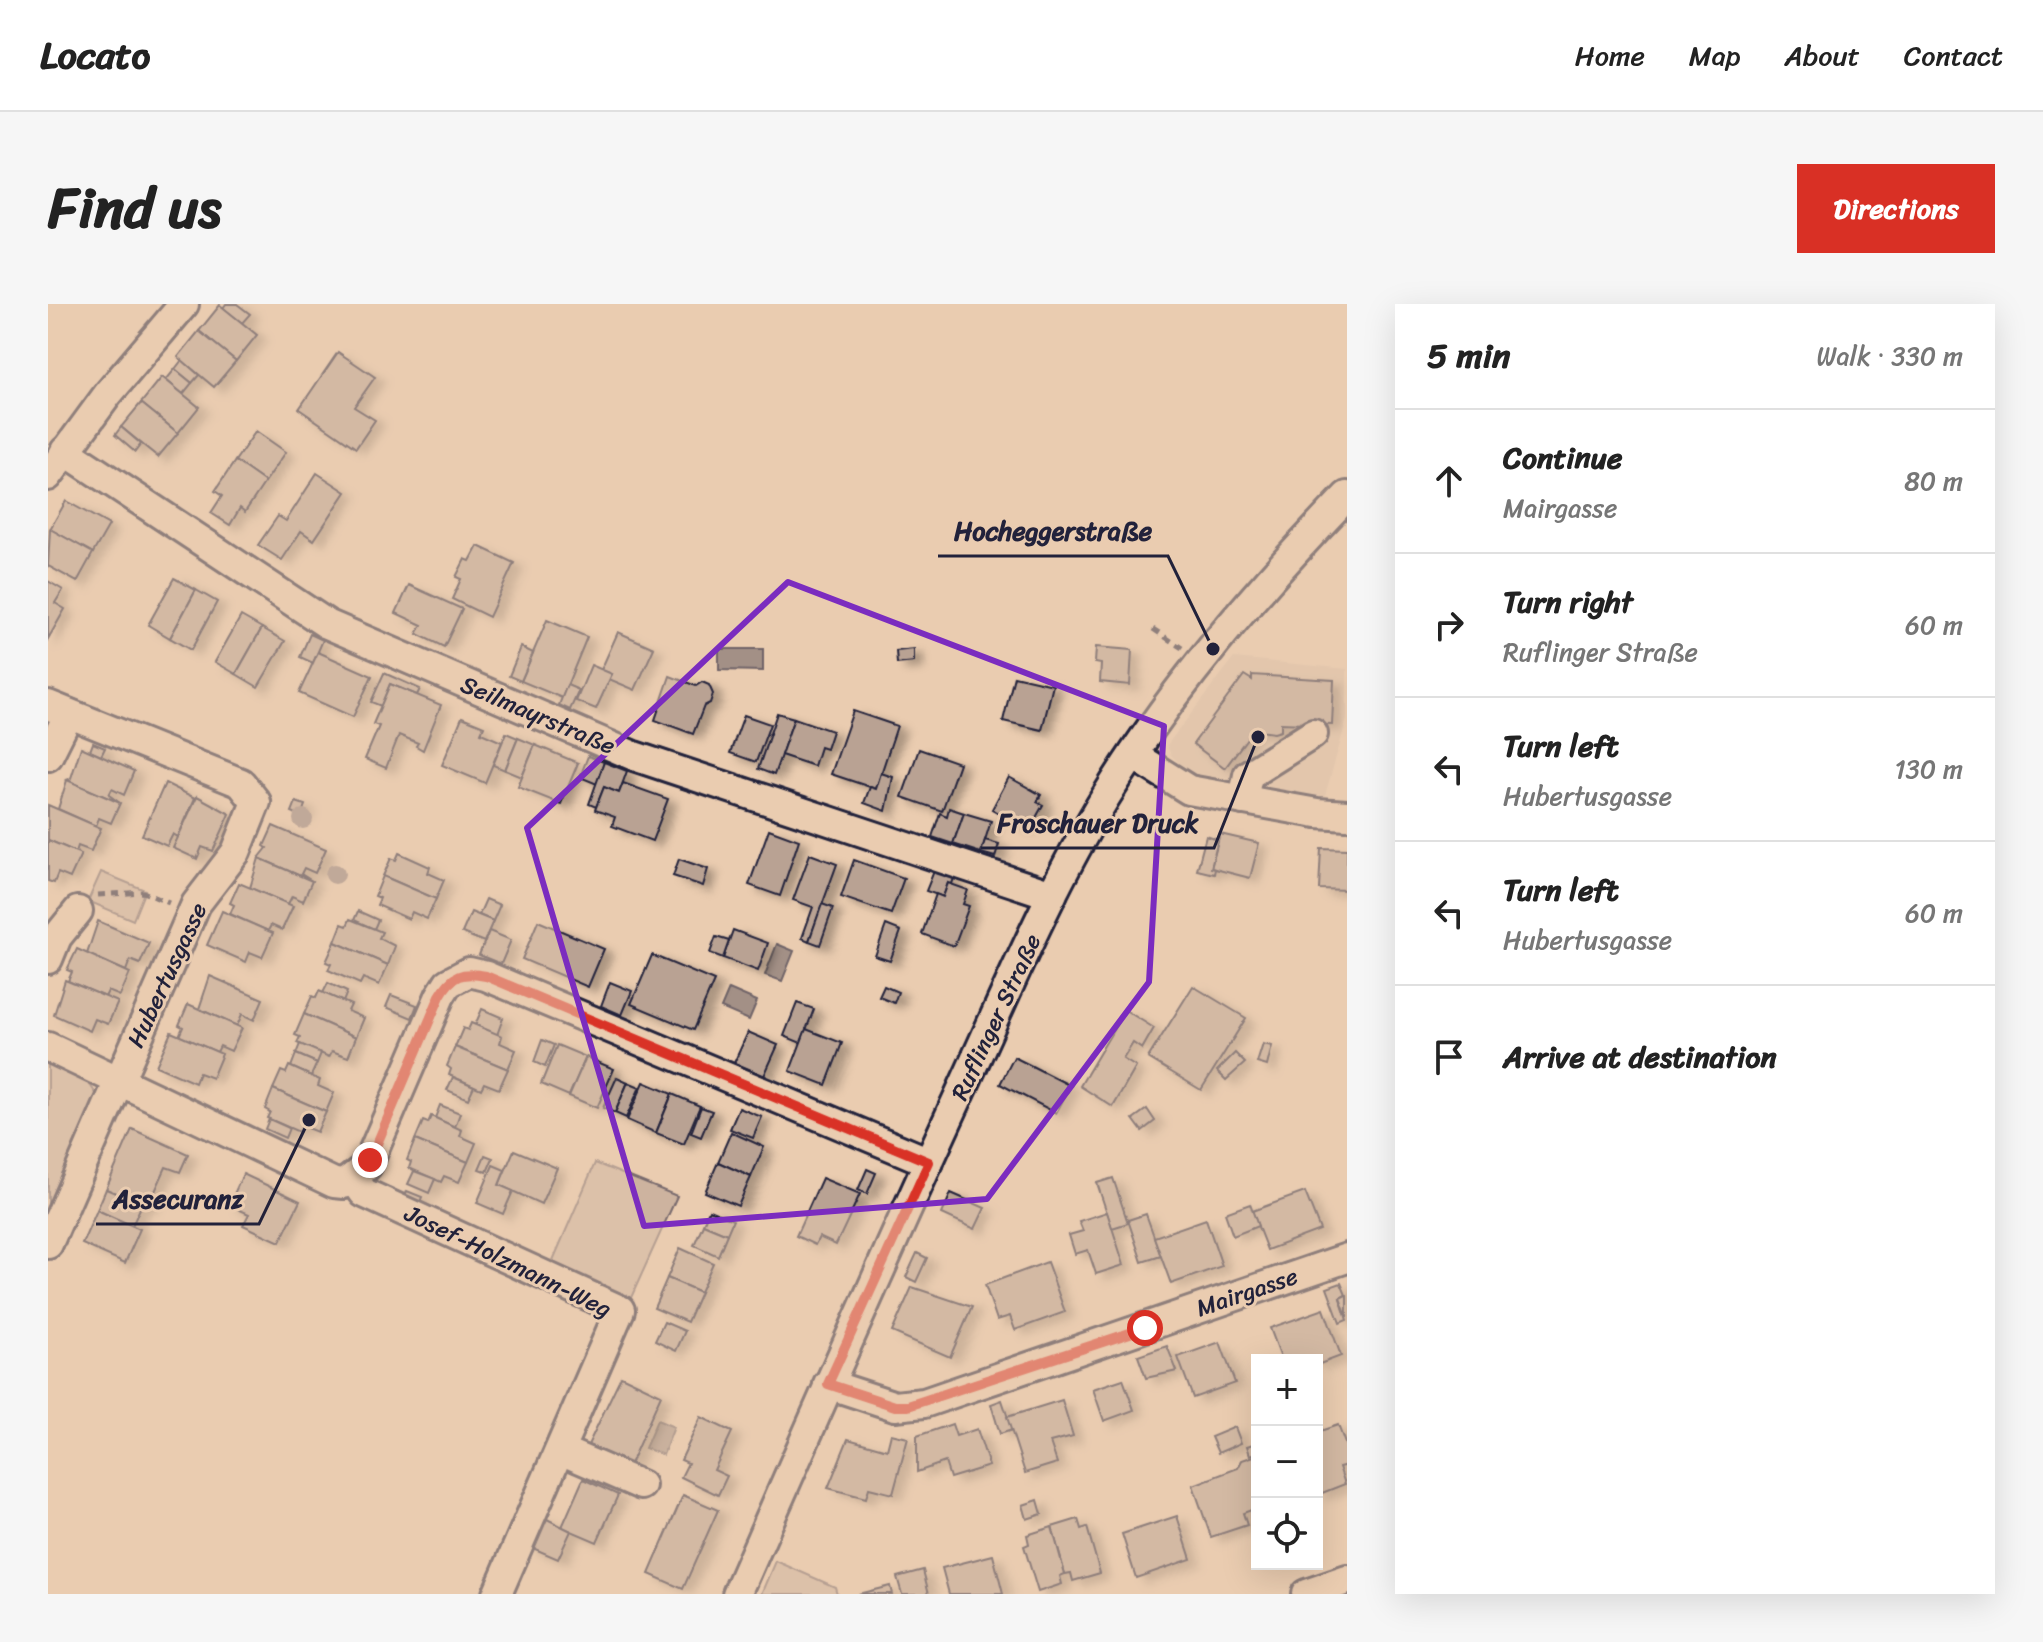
<!DOCTYPE html>
<html lang="en">
<head>
<meta charset="utf-8">
<style>
	:root { --surface:#fff; --page:#f6f6f6; --text:#222; --muted:#767676; --line:#e0e0e0; --accent:#d93025 }
	body { margin:0; font-family:Sriracha,sans-serif; background:var(--page); color:var(--text) }
	.controls { position:absolute; right:24px; bottom:24px; display:grid; overflow:hidden; border-radius:0px; box-shadow:0 8px 32px #0002 }
	.controls button { width:72px; height:72px; display:grid; place-items:center; padding:0; border:0; border-bottom:2px solid var(--line); background:var(--surface); color:var(--text); font:40px sans-serif }
	.stop { position:absolute; width:24px; height:24px; margin:-18px; border:6px solid #d93025; border-radius:50%; background:#fff }
	.stop.end { background:#d93025; border-color:#fff; box-shadow:0 2px 8px #0008 }
	.list { margin:0; padding:0; list-style:none }
	h2 { display:flex; justify-content:space-between; align-items:center; height:104px; margin:0; padding:0 32px; font-size:34px }
	h2 small { font-size:26px; font-weight:400; color:var(--muted) }
	.list li { display:grid; grid-template-columns:52px 1fr auto; gap:24px; align-items:center; box-sizing:border-box; height:144px; padding:0 32px; border-top:2px solid var(--line) }
	.list b { display:block; font-size:30px; white-space:nowrap }
	.list p { margin:0; font-size:26px; white-space:nowrap; color:var(--muted) }
	.list em { font-size:26px; font-style:normal; color:var(--muted) }
	.icon { flex:none; width:44px; height:44px; fill:none; stroke:currentColor; stroke-width:2; stroke-linecap:round; stroke-linejoin:round }
	.map { position:relative; flex:none; width:1299px; height:1290px; overflow:hidden; border-radius:0px }
	header { display:flex; align-items:center; gap:48px; box-sizing:border-box; height:112px; padding:0 40px; background:var(--surface); border-bottom:2px solid var(--line) }
	header strong { font-size:38px }
	nav { display:flex; gap:44px; margin-inline-start:auto; font-size:28px }
	.intro { display:flex; align-items:center; justify-content:space-between; box-sizing:border-box; height:192px; padding:0 48px }
	h1 { margin:0; font-size:56px }
	.button { padding:20px 36px; border-radius:0px; background:var(--accent); color:#fff; font-size:28px; font-weight:700 }
	main { display:flex; gap:48px; padding:0 48px }
	aside { flex:1; background:var(--surface); border-radius:0px; box-shadow:0 8px 32px #0002 }
	.map>svg:first-child { display:block }
	.built { fill:#dbbfa7 }
	.green { fill:#cdb39f; stroke:#786a6d; stroke-width:2 }
	.water { fill:#a39086; stroke:#6f6468; stroke-width:2 }
	.building { fill:#b9a293; stroke:#22223b; stroke-width:2; filter:url(#shadow) }
	.lines { fill:none; stroke-linecap:round; stroke-linejoin:round }
	.minor-casing { stroke:#22223b; stroke-width:34 }
	.path { stroke:#22223b; stroke-width:5; stroke-dasharray:8 6; stroke-linecap:butt }
	.minor { stroke:#eaccb0; stroke-width:28 }
	.tree { fill:#8f7e7b }
	.route { stroke:#d93025; stroke-width:10 }
	.marked { fill:none; stroke:#7b2cbf; stroke-width:6; stroke-linejoin:round }
	.labels { text-anchor:middle; dominant-baseline:central; stroke-width:6; stroke-linejoin:round; paint-order:stroke }
	.street-label { font-size:24px; fill:#22223b; stroke:#eaccb0 }
	.leader { fill:none; stroke:#22223b; stroke-width:3 }
	.callout-dot { fill:#22223b; stroke:#eaccb0; stroke-width:3 }
	.callout-label { font-size:26px; text-anchor:middle; font-weight:bold; fill:#22223b; stroke:#eaccb0; stroke-width:6; stroke-linejoin:round; paint-order:stroke }
</style>
</head>
<body>
<header>
<strong>Locato</strong>
<nav><a>Home</a><a>Map</a><a>About</a><a>Contact</a></nav>
</header>
<div class="intro"><h1>Find us</h1><a class="button">Directions</a></div>
<main>
<div class="map">
<svg width="1299" height="1290" viewBox="0 0 1299 1290">
	<defs>
		<filter id="shadow"><feDropShadow dx="9" dy="5" stdDeviation="4" flood-color="#0004"/></filter>
	</defs>
	<rect width="100%" height="100%" fill="#eaccb0"/>
	<filter id="ink" filterUnits="userSpaceOnUse"><feTurbulence type="fractalNoise" baseFrequency=".0125" numOctaves="2"/><feDisplacementMap in="SourceGraphic" scale="16" xChannelSelector="R" yChannelSelector="G"/><feConvolveMatrix kernelMatrix="1 2 1 2 8 2 1 2 1" color-interpolation-filters="sRGB"/></filter>
	<g filter="url(#ink)">
		<path class="built" d="M1186,354L1299,365V415L1275,498L1147,475L1123,451L1119,441Z"/>
		<g class="green">
			<path d="M53,568L97,586L85,616L40,597Z"/>
			<path d="M0,757L38,775L51,794L4,904L0,902Z"/>
			<path d="M547,859L629,892L582,996L503,961Z"/>
			<path d="M728,1257L787,1283L789,1290H714Z"/>
		</g>
		<g class="water">
			<path d="M671,345H715V367L671,366Z"/>
			<path d="M729,640L746,647L734,677L717,671Z"/>
			<path d="M681,685L709,697L701,716L673,704Z"/>
			<path d="M609,1116L626,1123L615,1151L597,1144Z"/>
		</g>
		<g class="building">
			<path d="M178,0H189L202,10L194,19L175,4Z"/>
			<path d="M172,1L209,31L188,57L151,27Z"/>
			<path d="M151,27L188,57L166,83L130,53Z"/>
			<path d="M290,48L327,73L306,103L327,116L308,144L251,105Z"/>
			<path d="M134,56L151,71L144,79L127,65Z"/>
			<path d="M127,65L144,79L135,90L118,76Z"/>
			<path d="M114,73L151,103L130,129L93,99Z"/>
			<path d="M93,99L130,129L110,153L73,123Z"/>
			<path d="M73,123L93,140L87,148L67,131Z"/>
			<path d="M208,127L238,148L217,178L187,157Z"/>
			<path d="M187,157L217,178L197,208L192,204L182,221L163,209L174,192L167,187Z"/>
			<path d="M269,169L298,188L266,236L253,227L234,256L210,241L230,212L238,217Z"/>
			<path d="M18,197L61,221L45,249L2,225Z"/>
			<path d="M2,225L45,249L29,278L0,262Z"/>
			<path d="M430,242L466,259L441,313L404,295L413,275L408,273L417,255L422,257Z"/>
			<path d="M126,274L148,286L122,334L100,321Z"/>
			<path d="M0,277L15,286L7,299L17,305L0,335Z"/>
			<path d="M361,281L414,305L396,343L369,330L374,321L348,309Z"/>
			<path d="M148,286L169,298L143,346L122,334Z"/>
			<path d="M193,312L214,324L188,370L167,358Z"/>
			<path d="M499,316L539,333L514,394L473,377Z"/>
			<path d="M214,324L237,337L210,383L188,370Z"/>
			<path d="M570,328L606,344L587,386L561,375L564,370L553,366Z"/>
			<path d="M262,330L275,336L265,359L252,353Z"/>
			<path d="M473,343L485,349L473,377L461,372Z"/>
			<path d="M1048,343L1084,346L1082,381L1052,378L1053,360L1047,359Z"/>
			<path d="M866,345V358L849,360L848,347Z"/>
			<path d="M270,348L324,372L305,413L251,389Z"/>
			<path d="M543,361L564,370L548,405L528,397Z"/>
			<path d="M336,369L372,385L369,391L342,380L333,402L323,398Z"/>
			<path d="M1196,371L1204,376V371L1286,376L1284,421L1233,419V427L1226,429L1205,426L1177,464L1145,440Z"/>
			<path d="M622,372L648,382L654,378L661,381L665,390L662,399L656,402L645,430L607,416Z"/>
			<path d="M966,372L1005,381L994,426L955,417Z"/>
			<path d="M342,380L393,401L375,446L368,442L370,439L351,431L338,464L317,455L331,422L325,420Z"/>
			<path d="M519,381L531,386L522,406L511,401Z"/>
			<path d="M805,407L849,422L828,485L783,470Z"/>
			<path d="M729,409L746,414L726,471L710,465Z"/>
			<path d="M696,411L722,420L708,458L682,449Z"/>
			<path d="M414,413L436,422L433,429L454,438L437,479L394,461Z"/>
			<path d="M746,414L784,427L778,445L772,443L766,462L733,451Z"/>
			<path d="M458,429L470,434L457,466L445,461Z"/>
			<path d="M470,434L487,441L474,473L457,466Z"/>
			<path d="M45,439L57,444L53,452L42,447Z"/>
			<path d="M487,441L530,459L513,500L470,483Z"/>
			<path d="M33,443L86,467L76,491L64,485L61,491L72,499L19,476L23,474Z"/>
			<path d="M871,445L911,459L894,507L854,493Z"/>
			<path d="M540,452L556,458L549,480L532,473Z"/>
			<path d="M556,458L579,467L571,489L556,483L548,503L541,500Z"/>
			<path d="M833,469L845,473L838,507L816,499L822,483L828,485Z"/>
			<path d="M961,473L993,491L989,498L995,501L985,519L980,516L976,523L944,505Z"/>
			<path d="M19,476L72,499L63,519L51,514L48,522L10,505Z"/>
			<path d="M117,479L147,494L130,533L125,530L119,542L94,531Z"/>
			<path d="M575,479L620,495L604,537L564,522L567,513L547,506L556,483L571,489Z"/>
			<path d="M149,492L182,510L165,547L154,543L149,555L125,544Z"/>
			<path d="M248,498L257,501L253,512L244,508Z"/>
			<path d="M0,501L53,524L43,547L30,542L28,548L0,536Z"/>
			<path d="M901,504L916,509L905,540L884,533L892,509L899,512Z"/>
			<path d="M916,509L943,517L933,549L905,540Z"/>
			<path d="M225,522L278,545L267,569L256,564L253,570L264,577L211,554L219,544L216,542Z"/>
			<path d="M721,525L751,536L732,592L701,581Z"/>
			<path d="M1172,530L1211,539L1202,574L1163,564Z"/>
			<path d="M1158,532L1170,536L1163,564L1167,565L1166,570L1149,566Z"/>
			<path d="M0,536L33,550L22,574L10,569L6,579L0,577Z"/>
			<path d="M937,536L951,540L947,553L933,549Z"/>
			<path d="M1273,544L1299,545V586L1271,585Z"/>
			<path d="M351,549L382,563L380,569L396,576L388,595L335,572L343,554L348,556Z"/>
			<path d="M762,550L789,560L761,637L754,634L765,603L745,596Z"/>
			<path d="M211,554L264,577L255,597L244,592L240,600L202,584Z"/>
			<path d="M631,555L660,565L655,582L625,572Z"/>
			<path d="M806,556L856,574L843,610L793,593Z"/>
			<path d="M886,567L906,574L904,580L900,579L895,593L878,587Z"/>
			<path d="M335,572L388,595L379,615L364,608L361,615L329,601L332,594L327,592Z"/>
			<path d="M191,579L245,602L234,626L223,621L220,627L182,610L186,601L182,599Z"/>
			<path d="M900,579L920,586L915,600L921,602L906,642L874,630L888,590L895,593Z"/>
			<path d="M438,595L452,601L445,617L431,611Z"/>
			<path d="M774,600L785,604L772,641L761,637Z"/>
			<path d="M174,607L225,629L214,653L202,648L198,658L159,641Z"/>
			<path d="M310,607L330,616L326,625L306,616Z"/>
			<path d="M423,608L445,617L436,638L414,629Z"/>
			<path d="M302,615L334,628L331,634L347,642L340,661L287,638L294,620L299,622Z"/>
			<path d="M50,617L101,639L92,660L82,656L78,667L39,650Z"/>
			<path d="M490,617L556,645L540,683L474,655Z"/>
			<path d="M838,621L853,627L842,657L827,652Z"/>
			<path d="M685,626L720,639L710,667L675,654Z"/>
			<path d="M441,627L463,636L453,660L431,651Z"/>
			<path d="M668,633L681,637L675,654L662,649Z"/>
			<path d="M287,638L340,661L331,681L315,674L312,680L280,666L283,660L278,658Z"/>
			<path d="M29,645L82,669L72,692L60,687L57,693L20,677L24,668L19,666Z"/>
			<path d="M604,651L666,677L645,726L583,700Z"/>
			<path d="M162,672L215,695L206,716L194,710L189,722L151,705Z"/>
			<path d="M17,676L70,698L60,720L47,715L42,727L6,711Z"/>
			<path d="M562,678L584,687L574,711L553,702Z"/>
			<path d="M280,679L299,688L295,698L275,689Z"/>
			<path d="M836,682L850,688L846,699L831,693Z"/>
			<path d="M1145,682L1198,714L1153,786L1100,754Z"/>
			<path d="M271,687L303,701L300,707L316,714L308,733L256,710L264,692L268,694Z"/>
			<path d="M343,691L369,701L364,714L338,703Z"/>
			<path d="M749,699L766,705L753,739L736,732Z"/>
			<path d="M140,700L194,724L183,747L172,742L169,748L131,732L135,723L131,721Z"/>
			<path d="M434,705L455,714L449,731L427,721Z"/>
			<path d="M1077,706L1106,724L1094,745L1085,739L1075,755L1088,763L1065,803L1032,782Z"/>
			<path d="M256,710L308,733L300,753L284,747L281,753L249,739L252,733L247,731Z"/>
			<path d="M423,719L454,732L452,739L468,746L460,765L407,743L415,724L420,726Z"/>
			<path d="M758,725L794,739L778,781L742,767Z"/>
			<path d="M123,728L174,750L164,774L151,769L147,779L108,762Z"/>
			<path d="M700,728L730,741L716,772L686,759Z"/>
			<path d="M494,736L506,741L497,763L486,758Z"/>
			<path d="M252,740L273,749L269,759L248,750Z"/>
			<path d="M1215,740L1224,742L1219,762L1209,759Z"/>
			<path d="M509,741L538,753L521,792L493,780Z"/>
			<path d="M407,743L460,765L451,785L436,779L433,785L401,771L403,765L399,762Z"/>
			<path d="M1187,749L1197,759L1178,776L1169,767Z"/>
			<path d="M248,750L269,759L263,772L243,763Z"/>
			<path d="M538,753L566,765L549,804L521,792Z"/>
			<path d="M966,753L1023,782L1008,809L952,780Z"/>
			<path d="M241,762L272,776L270,782L286,789L278,808L225,785L233,767L238,769Z"/>
			<path d="M405,773L426,782L420,795L399,786Z"/>
			<path d="M569,773L580,778L567,809L555,804Z"/>
			<path d="M580,778L592,783L578,814L567,809Z"/>
			<path d="M596,778L624,790L608,829L579,816Z"/>
			<path d="M225,785L278,808L269,828L254,822L251,828L219,814L222,808L217,805Z"/>
			<path d="M624,790L652,802L636,840L608,829Z"/>
			<path d="M392,801L412,809L407,823L387,814Z"/>
			<path d="M653,803L664,807L653,833L643,829Z"/>
			<path d="M691,804L714,813L705,834L682,825Z"/>
			<path d="M1099,805L1107,817L1094,827L1085,815Z"/>
			<path d="M383,812L414,826L412,832L428,839L420,858L367,836L375,817L380,819Z"/>
			<path d="M221,815L241,824L237,834L217,825Z"/>
			<path d="M84,825L140,850L132,868L118,863L100,903L58,885Z"/>
			<path d="M683,828L716,843L703,873L670,858Z"/>
			<path d="M367,836L420,858L411,878L396,872L393,878L361,864L363,858L359,856Z"/>
			<path d="M466,846L509,864L493,900L451,881Z"/>
			<path d="M437,851L445,854L439,868L431,865Z"/>
			<path d="M670,858L703,873L690,902L657,888Z"/>
			<path d="M445,861L457,866L451,881L465,887L455,910L429,899Z"/>
			<path d="M819,865L828,869L819,890L810,886Z"/>
			<path d="M366,867L387,875L381,889L360,880Z"/>
			<path d="M195,870L252,897L232,938L195,921L201,910L181,901Z"/>
			<path d="M774,874L812,890L788,941L771,933L767,941L748,932Z"/>
			<path d="M1065,874L1080,919L1064,924L1049,879Z"/>
			<path d="M58,885L94,900L84,922L49,906Z"/>
			<path d="M359,887L374,893L371,901L356,895Z"/>
			<path d="M1257,888L1272,926L1219,946L1204,907Z"/>
			<path d="M903,889L937,904L927,925L894,910Z"/>
			<path d="M1202,900L1210,922L1185,932L1177,909Z"/>
			<path d="M49,906L92,925L77,959L34,940Z"/>
			<path d="M661,906L685,916L679,930L655,920Z"/>
			<path d="M1059,908L1076,961L1048,970L1040,946L1027,950L1021,931L1035,927L1031,917Z"/>
			<path d="M1098,910L1113,952L1094,958L1080,916Z"/>
			<path d="M1158,915L1174,962L1123,980L1106,933Z"/>
			<path d="M655,920L679,930L670,952L646,941Z"/>
			<path d="M632,944L665,959L652,988L619,974Z"/>
			<path d="M869,949L879,954L868,978L858,973Z"/>
			<path d="M999,958L1017,1008L967,1026L962,1012L949,1016L937,981Z"/>
			<path d="M619,974L652,988L639,1018L606,1004Z"/>
			<path d="M1293,979L1298,991L1292,994L1299,1016L1292,1019L1279,984Z"/>
			<path d="M864,983L924,1003L902,1053L844,1028Z"/>
			<path d="M1298,991H1299V1013L1292,994Z"/>
			<path d="M1276,1005L1293,1052L1269,1061V1056H1234L1222,1024Z"/>
			<path d="M616,1018L637,1027L628,1047L607,1037Z"/>
			<path d="M1172,1038L1187,1079L1145,1094L1130,1053Z"/>
			<path d="M1119,1042L1129,1067L1098,1074L1090,1052Z"/>
			<path d="M573,1072L613,1091L582,1160L540,1141Z"/>
			<path d="M1075,1075L1086,1106L1056,1117L1045,1085Z"/>
			<path d="M954,1096L964,1126L952,1130L943,1100Z"/>
			<path d="M1014,1096L1025,1132L1002,1138L1009,1159L977,1169L959,1113Z"/>
			<path d="M653,1113L684,1128L666,1166L679,1172L670,1191L633,1173L640,1159L633,1156Z"/>
			<path d="M904,1120L908,1132L929,1125L941,1162L902,1174L897,1158L869,1168V1132Z"/>
			<path d="M1290,1121L1299,1145V1161L1291,1163L1297,1180L1269,1191V1128Z"/>
			<path d="M1187,1123L1193,1139L1170,1149L1163,1133Z"/>
			<path d="M843,1130L860,1134L845,1190L821,1184L818,1194L780,1184L800,1135L839,1146Z"/>
			<path d="M1208,1139L1209,1149L1202,1151L1199,1142Z"/>
			<path d="M1209,1151V1204L1195,1209L1199,1221L1163,1233L1145,1181L1190,1164L1194,1156Z"/>
			<path d="M535,1175L570,1191L549,1238L514,1223Z"/>
			<path d="M635,1191L670,1206L635,1285L601,1270Z"/>
			<path d="M990,1196L994,1210L979,1215L975,1201Z"/>
			<path d="M493,1212L523,1227L510,1255L480,1242Z"/>
			<path d="M1129,1212L1143,1255L1088,1274L1074,1230Z"/>
			<path d="M1030,1215L1033,1225L1039,1223L1052,1269L1025,1277L1023,1269L1017,1270L1004,1223Z"/>
			<path d="M1004,1223L1017,1270L1012,1272L1014,1280L990,1288L976,1242L981,1240L979,1231Z"/>
			<path d="M945,1251L955,1290H901L894,1264Z"/>
			<path d="M875,1266L881,1290H854L849,1273Z"/>
			<path d="M842,1282L844,1290H810Z"/>
		</g>
		<g class="lines">
			<g class="minor-casing">
				<g id="minor">
					<path d="M17,147L279,320L586,452L1004,591"/>
					<path d="M0,172L60,90L136,0"/>
					<path d="M0,401L193,479L208,498L188,548L148,600L0,940"/>
					<path d="M1085,451L1141,486L1269,509L1299,511"/>
					<path d="M0,452L21,410"/>
					<path d="M1195,496L1200,471L1265,430"/>
					<path d="M0,655L9,633L30,607"/>
					<path d="M0,743L286,879L296,880L319,862L392,692L400,679L421,668L438,672L881,858"/>
					<path d="M306,875L316,889L572,1006L449,1290"/>
					<path d="M780,1080L847,1102L876,1099L1299,954"/>
					<path d="M512,1146L593,1181"/>
					<path d="M689,1290C763,1121 837,952 914,785C959,687 1001,586 1057,494C1124,384 1210,285 1299,192"/>
					<path d="M1258,1290L1299,1276"/>
				</g>
			</g>
			<g class="path">
				<path d="M1105,325L1134,344"/>
				<path d="M50,591L95,588L121,599"/>
			</g>
			<use href="#minor" class="minor"/>
		</g>
		<g class="tree">
			<circle cx="255" cy="515" r="10"/>
			<circle cx="287" cy="570" r="10"/>
		</g>
	</g>
	<g class="lines" filter="url(#ink)">
		<path class="route" d="M322,856L392,692C404,671 414,667 438,672L881,858L780,1080L847,1102H860L1097,1024"/>
	</g>
	<path d="M0 0H1299V1290H0ZM740,278L1116,422L1101,678L939,895L596,922L479,524Z" fill="#eaccb0" fill-opacity=".55" fill-rule="evenodd"/>
	<path class="marked" d="M740,278L1116,422L1101,678L939,895L596,922L479,524Z"/>
	<g class="labels">
		<g class="street-label">
			<text transform="translate(490 411) rotate(23)">Seilmayrstraße</text>
			<text transform="translate(119 671) rotate(-65)">Hubertusgasse</text>
			<text transform="translate(948 713) rotate(-65)">Ruflinger Straße</text>
			<text transform="translate(460 957) rotate(26)">Josef-Holzmann-Weg</text>
			<text transform="translate(1199 988) rotate(-19)">Mairgasse</text>
		</g>
	</g>
	<path class="leader" d="M1165 345L1120 252H890M1210 433L1166 544H933M261 816L211 920H48"/>
	<g class="callout-dot">
		<circle cx="1165" cy="345" r="8"/>
		<circle cx="1210" cy="433" r="8"/>
		<circle cx="261" cy="816" r="8"/>
	</g>
	<g class="callout-label">
		<text x="1005" y="236">Hocheggerstraße</text>
		<text x="1050" y="528">Froschauer Druck</text>
		<text x="130" y="904">Assecuranz</text>
	</g>
</svg>
<div class="controls">
<button>+</button>
<button>−</button>
<button><svg class="icon" aria-label="locate" viewBox="0 0 24 24"><circle cx="12" cy="12" r="6"/><path d="M12 2v4M12 18v4M2 12h4M18 12h4"/></svg></button>
</div>
<div class="stop" style="left:1097px;top:1024px"></div>
<div class="stop end" style="left:322px;top:856px"></div>
</div>
<aside>
<h2>5 min<small>Walk · 330 m</small></h2>
<ul class="list">
<li><svg class="icon" aria-label="ahead" viewBox="0 0 24 24"><path d="M12 20V5M6 11l6-6 6 6"/></svg><div><b>Continue</b><p>Mairgasse</p></div><em>80 m</em></li>
<li><svg class="icon" aria-label="right" viewBox="0 0 24 24"><path d="M7 20v-9h11M14 6l5 5-5 5"/></svg><div><b>Turn right</b><p>Ruflinger Straße</p></div><em>60 m</em></li>
<li><svg class="icon" aria-label="left" viewBox="0 0 24 24"><path d="M17 20v-9H6M10 6l-5 5 5 5"/></svg><div><b>Turn left</b><p>Hubertusgasse</p></div><em>130 m</em></li>
<li><svg class="icon" aria-label="left" viewBox="0 0 24 24"><path d="M17 20v-9H6M10 6l-5 5 5 5"/></svg><div><b>Turn left</b><p>Hubertusgasse</p></div><em>60 m</em></li>
<li><svg class="icon" aria-label="arrive" viewBox="0 0 24 24"><path d="M6 21V4h12l-3 4 3 4H6"/></svg><div><b>Arrive at destination</b></div></li>
</ul>
</aside>
</main>
</body>
</html>
